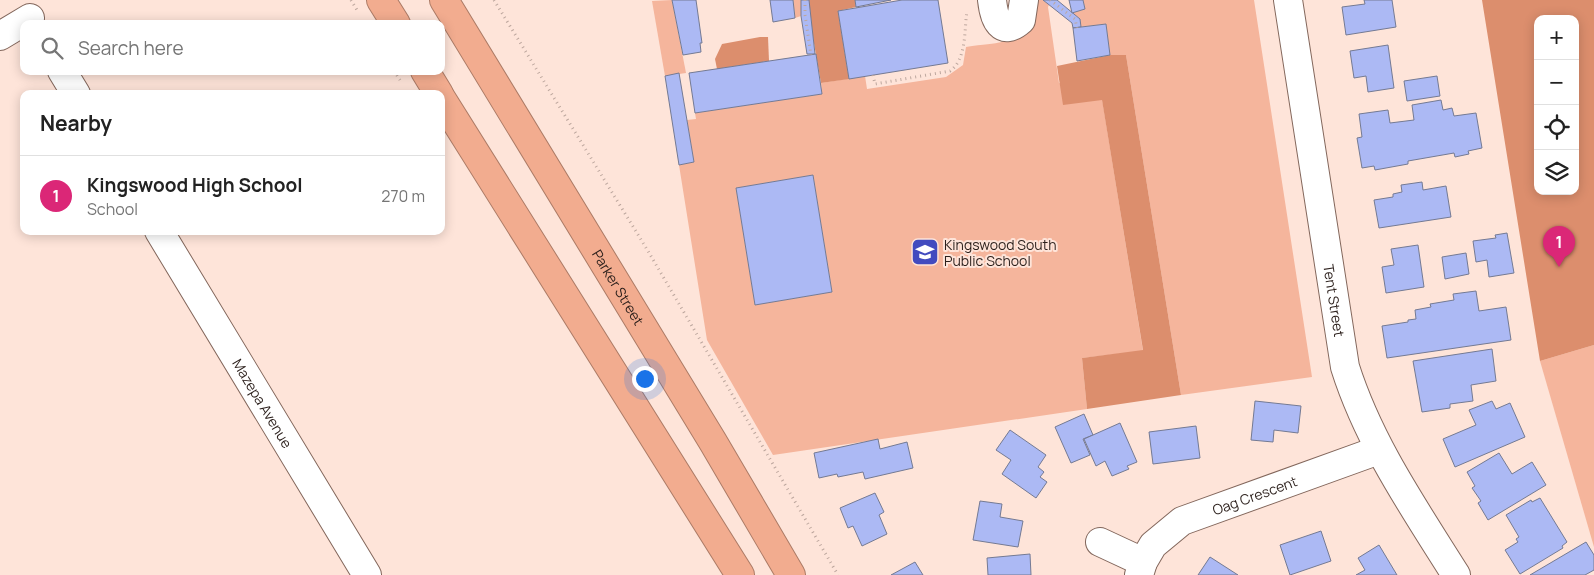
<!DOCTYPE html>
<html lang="en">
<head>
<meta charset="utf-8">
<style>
	:root { --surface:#fff; --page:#f6f6f6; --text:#222; --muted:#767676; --line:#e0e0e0; --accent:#db2777 }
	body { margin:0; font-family:Manrope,sans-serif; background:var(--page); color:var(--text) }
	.controls { position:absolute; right:15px; top:15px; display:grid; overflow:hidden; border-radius:10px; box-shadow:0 2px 12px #0003 }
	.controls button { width:45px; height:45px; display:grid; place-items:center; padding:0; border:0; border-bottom:1px solid var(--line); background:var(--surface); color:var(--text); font:25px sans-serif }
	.you { position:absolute; left:644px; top:378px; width:18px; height:18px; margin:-12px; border:4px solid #fff; border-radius:50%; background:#1a73e8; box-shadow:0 0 0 8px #1a73e833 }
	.badge { display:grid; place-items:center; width:32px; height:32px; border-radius:50%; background:var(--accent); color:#fff; font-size:16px; font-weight:700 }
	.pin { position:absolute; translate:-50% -41px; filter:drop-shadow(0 1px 2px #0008) }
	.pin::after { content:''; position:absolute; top:26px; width:18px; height:15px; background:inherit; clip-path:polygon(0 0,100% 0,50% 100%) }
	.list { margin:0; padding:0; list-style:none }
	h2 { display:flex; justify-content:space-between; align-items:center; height:65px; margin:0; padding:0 20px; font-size:21px }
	h2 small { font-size:16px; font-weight:400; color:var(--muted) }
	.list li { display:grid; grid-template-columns:32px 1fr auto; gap:15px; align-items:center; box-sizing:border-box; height:80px; padding:0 20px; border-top:1px solid var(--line) }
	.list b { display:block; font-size:19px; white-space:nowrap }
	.list p { margin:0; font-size:16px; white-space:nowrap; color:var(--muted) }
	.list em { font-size:16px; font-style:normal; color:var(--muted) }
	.icon { flex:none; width:28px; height:28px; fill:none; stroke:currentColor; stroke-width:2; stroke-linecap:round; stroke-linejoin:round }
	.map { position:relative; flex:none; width:1594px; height:575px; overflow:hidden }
	.search { position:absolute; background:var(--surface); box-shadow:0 2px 12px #0003; left:20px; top:20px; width:425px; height:55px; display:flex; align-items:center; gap:12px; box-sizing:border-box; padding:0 18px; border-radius:10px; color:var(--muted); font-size:19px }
	.panel { position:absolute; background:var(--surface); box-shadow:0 2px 12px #0003; left:20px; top:90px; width:425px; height:145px; border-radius:10px }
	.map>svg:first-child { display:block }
	.green { fill:#f5b59c; fill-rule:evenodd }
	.forest { fill:#dc8e6d; fill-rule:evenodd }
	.building { fill:#acb9f4; stroke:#747a93 }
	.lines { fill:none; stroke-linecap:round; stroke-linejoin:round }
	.minor-casing { stroke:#83675c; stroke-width:30 }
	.highway-casing { stroke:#ac7b66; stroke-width:30 }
	.path { stroke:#bda79e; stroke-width:3; stroke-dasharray:1 4; stroke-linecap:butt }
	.minor { stroke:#fff; stroke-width:28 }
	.highway { stroke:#f2ac8f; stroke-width:28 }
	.labels { text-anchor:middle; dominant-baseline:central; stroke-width:4; stroke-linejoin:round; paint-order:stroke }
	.poi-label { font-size:14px; fill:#2b1f1b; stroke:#fee4d9; text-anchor:start }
	.street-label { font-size:14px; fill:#2b1f1b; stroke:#fee4d9 }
</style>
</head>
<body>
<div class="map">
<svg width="1594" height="575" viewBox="0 0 1594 575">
	<rect width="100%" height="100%" fill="#fee4d9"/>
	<g class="green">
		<path d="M672,0L686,73L665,76L652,1Z"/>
		<path d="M793,0H801V16L795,18Z"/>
		<path d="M1030,0H1043L1049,5L1048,7L1059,83L1102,99L1143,351L1082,358L1087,409L773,455L707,340L679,165L694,162L687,120L696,119L695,113L822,94L821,83L865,76L867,89L946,77L963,65L966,47C1015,40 1012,48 1030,0ZM813,175L832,292L755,305L736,188Z"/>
		<path d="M1083,0H1254L1312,377L1181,395L1126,55H1110L1106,24L1081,27L1080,19L1072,13L1085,9Z"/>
		<path d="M1594,345V547L1540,361Z"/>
	</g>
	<g class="forest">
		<path d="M809,0H855L856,7L838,11L849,79L821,83L809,15Z"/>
		<path d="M1482,0H1594V345L1540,361ZM1538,19H1575V191H1538Z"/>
		<path d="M760,37H768L769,61L717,69L715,59L722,44Z"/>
		<path d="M1110,55H1126L1181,395L1087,409L1082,358L1143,350L1102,100L1063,105L1057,66Z"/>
	</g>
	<g class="building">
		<path d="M672,0H696L702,43H700L701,52L683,55Z"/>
		<path d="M770,0H793L795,18L773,22Z"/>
		<path d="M801,0H809L815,54H807L801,16Z"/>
		<path d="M855,0H891L856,7Z"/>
		<path d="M902,0H938L948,63L849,79L838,11Z"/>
		<path d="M1043,0H1057L1080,19L1081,27L1073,28L1072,23Z"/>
		<path d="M1069,0H1083L1085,9L1072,13Z"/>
		<path d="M1364,0H1392L1396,27L1346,35L1342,7L1365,4Z"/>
		<path d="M1106,24L1110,55L1077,61L1073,28Z"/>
		<path d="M1388,45L1394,88L1368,92L1366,76L1354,78L1350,51Z"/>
		<path d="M816,54L822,94L695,113L689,73Z"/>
		<path d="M679,73L694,162L679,165L665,76Z"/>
		<path d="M1437,76L1440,96L1407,101L1404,81Z"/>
		<path d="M1441,100L1443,110L1452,108L1454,116L1476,113L1482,148L1468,151L1469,154L1455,157L1454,153L1408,161V164L1375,170L1374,166L1362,168L1357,138L1362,137L1359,114L1388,110L1390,123L1414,120L1412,105Z"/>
		<path d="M813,175L832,292L755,305L736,188Z"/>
		<path d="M1422,182L1423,190L1446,186L1451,217L1379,228L1374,200L1393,197V194L1402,192L1401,185Z"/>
		<path d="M1507,233L1514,273L1489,277L1487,260L1476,262L1473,241L1496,238L1495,235Z"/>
		<path d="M1418,245L1424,287L1386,293L1382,267L1394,265L1391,249Z"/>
		<path d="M1466,253L1469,274L1445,279L1442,257Z"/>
		<path d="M1476,291L1479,311L1506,307L1511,340L1387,358L1382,326L1408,322V320L1416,319L1415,310L1431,307L1430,304L1454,300L1453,294Z"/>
		<path d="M1492,349L1496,381L1471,385L1473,401L1450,404V408L1422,412L1413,361Z"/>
		<path d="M1255,401L1301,406L1298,433L1274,430L1273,442L1251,440Z"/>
		<path d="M1492,401L1496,409L1510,403L1525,437L1455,467L1443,439L1476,425L1469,410Z"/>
		<path d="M1084,414L1093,435L1083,439L1090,455L1071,463L1055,427Z"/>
		<path d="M1120,423L1137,462L1127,466L1129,469L1112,476L1105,461L1096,466L1084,439Z"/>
		<path d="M1196,426L1200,458L1153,464L1149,432Z"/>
		<path d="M1010,430L1046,455L1038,467L1044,472L1040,477L1047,482L1036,498L1002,474L1011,460L996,450Z"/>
		<path d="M878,439L880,449L907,442L913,468L865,479L863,472L838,477L837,474L819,478L814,453Z"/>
		<path d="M1499,453L1512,474L1532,462L1546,485L1488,520L1478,503L1481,501L1472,488L1475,486L1467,472Z"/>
		<path d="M875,493L884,512L879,515L887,534L862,546L853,526L848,528L840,508Z"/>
		<path d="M1540,498L1567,542L1562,546L1563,548L1520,574L1505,550L1518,542L1516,539L1519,537L1506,515L1531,500L1532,502Z"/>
		<path d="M980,501L1002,504L1000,517L1023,521L1018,547L973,540Z"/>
		<path d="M1321,531L1331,561L1290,575L1280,545Z"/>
		<path d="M1586,542L1594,555V570L1585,575H1530Z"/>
		<path d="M1379,545L1397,575H1356L1365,570L1358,558Z"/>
		<path d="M1030,554L1031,575H988L987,558Z"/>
		<path d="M1210,557L1238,575H1198Z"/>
		<path d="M915,562L923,575H891Z"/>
	</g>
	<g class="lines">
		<g class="minor-casing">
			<g id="minor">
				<path d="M992,0C994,19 1001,38 1021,20L1024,0"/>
				<path id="s1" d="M1288,0L1345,367C1369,443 1414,508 1456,575"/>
				<path d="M0,36L30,18"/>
				<path d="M62,71L76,94"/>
				<path id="s2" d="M159,231L367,575"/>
				<path d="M1100,542L1143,562"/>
				<path id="s3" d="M1139,575L1143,562L1153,545L1182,521L1379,450"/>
			</g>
		</g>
		<g class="highway-casing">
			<g id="highway">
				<path d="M381,0L396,24"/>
				<path id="s4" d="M444,0L713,442L791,575"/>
				<path d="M425,71L439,94"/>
				<path d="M441,98L740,575"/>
			</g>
		</g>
		<g class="path">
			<path d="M351,0L357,10"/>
			<path d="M494,0L648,251L838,575"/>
			<path d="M805,0V15L811,55"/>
			<path d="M1050,0L1075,19L1077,28"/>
			<path d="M394,71L400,80"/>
			<path d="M873,75L875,84L950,71C967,59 964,30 967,11"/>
		</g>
		<use href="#minor" class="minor"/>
		<use href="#highway" class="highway"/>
	</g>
	<defs>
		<g id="school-square" transform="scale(1.4375)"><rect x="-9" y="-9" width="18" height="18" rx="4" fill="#424bbf" stroke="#fee4d9"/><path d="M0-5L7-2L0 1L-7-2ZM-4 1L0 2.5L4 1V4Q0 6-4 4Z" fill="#fff"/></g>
	</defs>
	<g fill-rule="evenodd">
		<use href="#school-square" x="925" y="252"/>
	</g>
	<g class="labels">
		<g class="poi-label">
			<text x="944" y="244">Kingswood South<tspan x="944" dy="16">Public School</tspan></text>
		</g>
		<g class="street-label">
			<text stroke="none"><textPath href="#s4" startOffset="336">Parker Street</textPath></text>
			<text stroke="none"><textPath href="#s1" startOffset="304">Tent Street</textPath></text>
			<text stroke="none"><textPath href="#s2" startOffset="201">Mazepa Avenue</textPath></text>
			<text stroke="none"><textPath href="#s3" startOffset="148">Oag Crescent</textPath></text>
		</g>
	</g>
</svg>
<div class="controls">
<button>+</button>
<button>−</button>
<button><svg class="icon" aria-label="locate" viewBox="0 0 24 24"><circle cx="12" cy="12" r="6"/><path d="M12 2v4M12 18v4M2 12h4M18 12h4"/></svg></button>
<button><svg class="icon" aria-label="layers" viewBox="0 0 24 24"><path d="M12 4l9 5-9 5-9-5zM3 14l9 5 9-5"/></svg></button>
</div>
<div class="you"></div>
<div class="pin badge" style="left:1559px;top:267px">1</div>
<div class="search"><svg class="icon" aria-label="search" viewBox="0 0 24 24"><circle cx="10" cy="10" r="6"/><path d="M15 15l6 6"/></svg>Search here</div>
<section class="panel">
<h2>Nearby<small></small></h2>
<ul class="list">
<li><span class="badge">1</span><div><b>Kingswood High School</b><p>School</p></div><em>270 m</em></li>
</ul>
</section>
</div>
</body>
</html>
